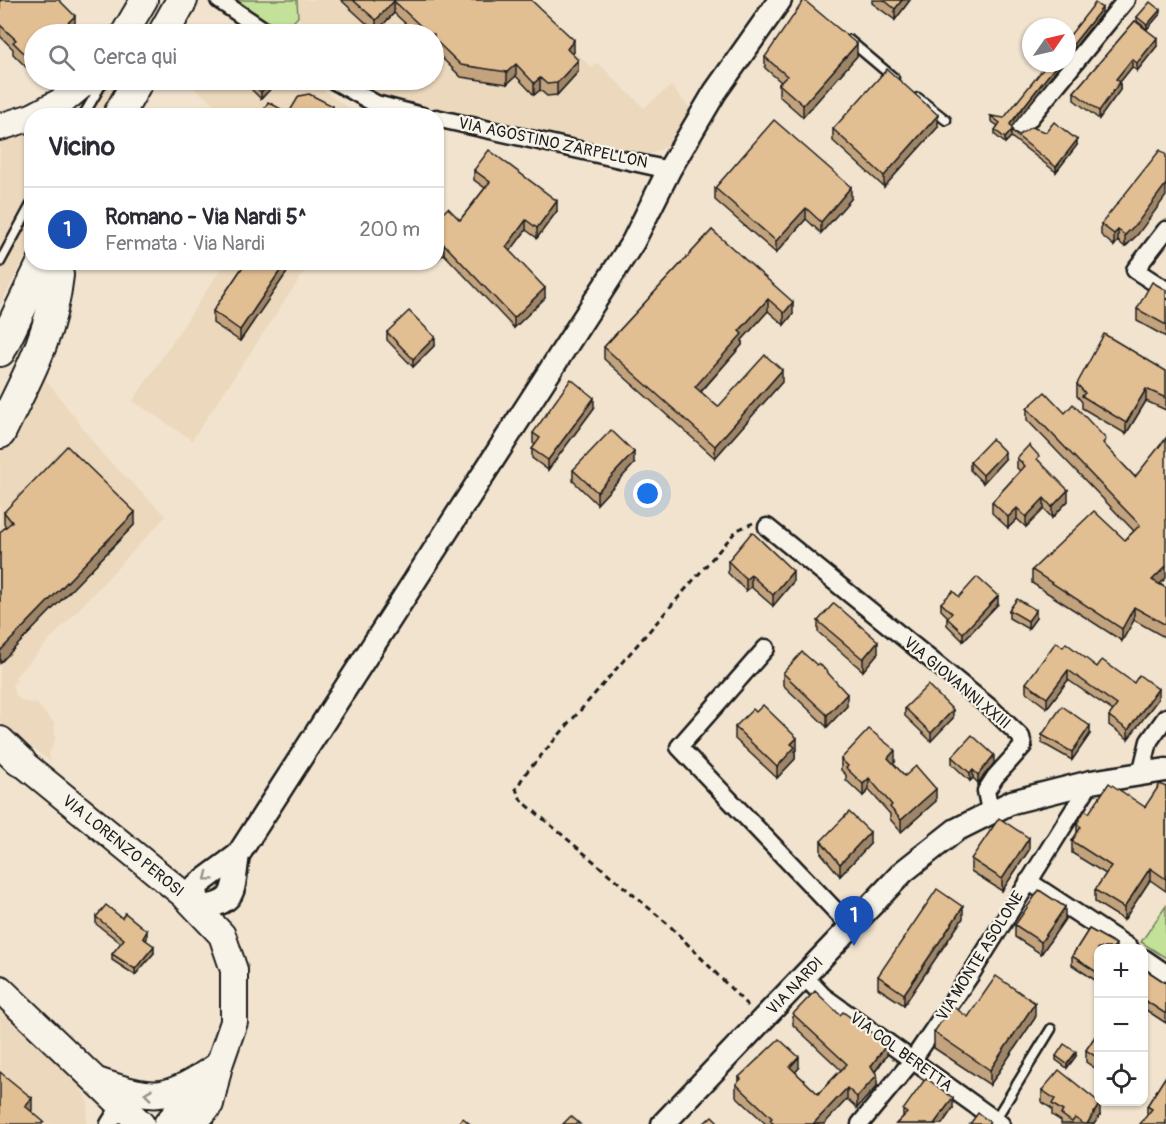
<!DOCTYPE html>
<html lang="it">
<head>
<meta charset="utf-8">
<style>
	:root { --surface:#fff; --page:#f7f7f7; --text:#2b2b33; --muted:#7c7c81; --line:#e1e1e2; --accent:#2563eb }
	body { margin:0; font-family:Pangolin,sans-serif; background:var(--page); color:var(--text) }
	.controls { position:absolute; right:18px; bottom:18px; display:grid; overflow:hidden; border-radius:12px; box-shadow:0 2px 4px #0004 }
	.controls button { width:54px; height:54px; display:grid; place-items:center; padding:0; border:0; border-bottom:2px solid var(--line); background:var(--surface); color:var(--text); font:30px sans-serif }
	.compass { position:absolute; left:1022px; top:18px; width:54px; height:54px; border-radius:50%; background:var(--surface); box-shadow:0 2px 4px #0004; rotate:56deg }
	.you { position:absolute; left:648px; top:494px; width:21px; height:21px; margin:-15px; border:4px solid #fff; border-radius:50%; background:#1a73e8; box-shadow:0 0 0 9px #1a73e833 }
	.badge { display:grid; place-items:center; width:39px; height:39px; border-radius:50%; background:var(--accent); color:#fff; font-size:20px; font-weight:700 }
	.pin { position:absolute; translate:-50% -50px; filter:drop-shadow(0 2px 3px #0008) }
	.pin::after { content:''; position:absolute; top:32px; width:21px; height:18px; background:inherit; clip-path:polygon(0 0,100% 0,50% 100%) }
	.list { margin:0; padding:0; list-style:none }
	h2 { display:flex; justify-content:space-between; align-items:center; height:78px; margin:0; padding:0 24px; font-size:26px }
	h2 small { font-size:20px; font-weight:400; color:var(--muted) }
	.list li { display:grid; grid-template-columns:39px 1fr auto; gap:18px; align-items:center; box-sizing:border-box; height:84px; padding:0 24px; border-top:2px solid var(--line) }
	.list b { display:block; font-size:22px; white-space:nowrap }
	.list p { margin:0; font-size:20px; white-space:nowrap; color:var(--muted) }
	.list em { font-size:20px; font-style:normal; color:var(--muted) }
	.icon { flex:none; width:33px; height:33px; fill:none; stroke:currentColor; stroke-width:2; stroke-linecap:round; stroke-linejoin:round }
	.map { position:relative; flex:none; width:1166px; height:1124px; overflow:hidden }
	.search { position:absolute; background:var(--surface); box-shadow:0 2px 4px #0004; left:24px; top:24px; width:420px; height:66px; display:flex; align-items:center; gap:15px; box-sizing:border-box; padding:0 21px; border-radius:33px; color:var(--muted); font-size:22px }
	.panel { position:absolute; background:var(--surface); box-shadow:0 2px 4px #0004; left:24px; top:108px; width:420px; height:162px; border-radius:24px }
	.map>svg:first-child { display:block }
	.built { fill:#ecd8bc }
	.green { fill:#c3e199; stroke:#707e5a; stroke-width:1.5 }
	.lines { fill:none; stroke-linecap:round; stroke-linejoin:round }
	.lane-casing { stroke:#1c1c1c; stroke-width:13 }
	.street-casing { stroke:#1c1c1c; stroke-width:21 }
	.secondary-casing { stroke:#1c1c1c; stroke-width:27 }
	.primary-casing { stroke:#1c1c1c; stroke-width:30 }
	.highway-casing { stroke:#1c1c1c; stroke-width:34 }
	.path { stroke:#1c1c1c; stroke-width:3; stroke-dasharray:6 4.5; stroke-linecap:butt }
	.lane { stroke:#f7f3e8; stroke-width:8 }
	.street { stroke:#f7f3e8; stroke-width:16 }
	.secondary { stroke:#f7f3e8; stroke-width:22 }
	.primary { stroke:#f7f3e8; stroke-width:26 }
	.highway { stroke:#f7f3e8; stroke-width:30 }
	.wall { fill:#c2a37e; stroke:#1c1c1c; stroke-width:1.5 }
	.shaded-wall { fill:#9e8567; stroke:#1c1c1c; stroke-width:1.5 }
	.building { fill:#e2be93; stroke:#1c1c1c; stroke-width:1.5 }
	.oneway { stroke:#94928c }
	.labels { text-anchor:middle; dominant-baseline:central; stroke-width:4.5; stroke-linejoin:round; paint-order:stroke }
	.street-label { font-size:16px; fill:#1c1c1c; stroke:#f7f3e8 }
</style>
</head>
<body>
<div class="map">
<svg width="1166" height="1124" viewBox="0 0 1166 1124">
	<rect width="100%" height="100%" fill="#f1e3ce"/>
	<filter id="ink" filterUnits="userSpaceOnUse"><feTurbulence type="fractalNoise" baseFrequency=".0167" numOctaves="2"/><feDisplacementMap in="SourceGraphic" scale="12" xChannelSelector="R" yChannelSelector="G"/><feConvolveMatrix kernelMatrix="1 2 1 2 8 2 1 2 1" color-interpolation-filters="sRGB"/></filter>
	<g filter="url(#ink)">
		<g class="built">
			<path d="M297,0H519L592,68L598,63L644,108L671,86L691,110L672,144L650,154L398,101L374,92L355,80H434V34H311L298,17Z"/>
			<path d="M109,80H125L105,115L55,116L77,101L93,110Z"/>
			<path d="M200,80H308L359,115H229L194,88Z"/>
			<path d="M31,126V246L0,305V134Z"/>
			<path d="M225,263H310L192,440L133,401Z"/>
			<path d="M35,365L103,455L166,516L15,677L17,679L12,685L15,694L21,701L37,704L54,723L55,740L49,754L51,762L0,722V436Z"/>
			<path d="M0,1004L77,1079L88,1103L86,1124H0Z"/>
		</g>
		<g class="green">
			<path d="M225,0H297L298,17L281,34H273Z"/>
			<path d="M1166,906V958L1141,942Z"/>
		</g>
		<g class="lines">
			<g class="lane-casing">
				<g id="lane">
					<path d="M849,40L894,78"/>
					<path d="M918,98L946,120"/>
					<path d="M83,116L104,80"/>
					<path d="M0,262L32,203"/>
					<path d="M995,1120L1051,1029"/>
				</g>
			</g>
			<g class="street-casing">
				<g id="street">
					<path d="M219,0L269,34"/>
					<path d="M333,80L376,104L422,116"/>
					<path d="M436,118L669,170"/>
					<path d="M1020,130L1126,0"/>
					<path d="M1166,230L1135,270L1166,290"/>
					<path d="M767,527L993,710L1021,737L1023,746L995,777L986,791L990,811"/>
					<path d="M766,648L679,747L851,927"/>
					<path d="M1141,774L1149,741L1166,717"/>
					<path d="M1028,881L1130,948"/>
					<path d="M1144,958L1166,973"/>
					<path d="M804,976L823,996L1001,1124"/>
					<path d="M109,1124L121,1105"/>
					<path d="M860,1124L912,1061L971,974L1091,782"/>
				</g>
			</g>
			<g class="secondary-casing">
				<g id="secondary">
					<path d="M238,855C232,891 239,903 198,908L196,886L238,855L633,242L669,170L715,92L780,0"/>
					<path d="M663,1124L904,871L956,830L1012,802L1091,782L1166,770"/>
				</g>
			</g>
			<g class="primary-casing">
				<g id="primary">
					<path d="M124,34L144,0"/>
					<path d="M34,116L64,100L88,80"/>
					<path d="M0,127L32,117"/>
					<path d="M20,761L184,895L222,935L234,970V1022L219,1065L210,1104L193,1124"/>
					<path d="M0,989L141,1124"/>
					<path d="M100,1082C159,1102 168,1099 219,1065"/>
					<path d="M167,1124L203,1083"/>
				</g>
			</g>
			<g class="highway-casing">
				<g id="highway">
					<path d="M163,34L182,0"/>
					<path d="M118,116L138,80"/>
					<path d="M0,351L43,262"/>
					<path d="M0,433C27,377 51,338 58,275"/>
					<path d="M0,742L20,761"/>
				</g>
			</g>
			<path class="path" d="M748,1006L669,925L521,800L516,789L525,774L737,530L753,523"/>
			<use href="#lane" class="lane"/>
			<use href="#street" class="street"/>
			<use href="#secondary" class="secondary"/>
			<use href="#primary" class="primary"/>
			<use href="#highway" class="highway"/>
		</g>
		<g class="wall">
			<path d="M0,0L75,27L34,34V69L31,72L13,54V49L0,36Z"/>
			<path d="M341,0H531L574,52L572,54L578,72L557,95L547,96L540,90L534,95L516,76L507,84L461,77L434,50V34H417L394,13L376,32Z"/>
			<path d="M872,0H910L895,20L872,3Z"/>
			<path d="M1160,14L1147,29L1137,21V17Z"/>
			<path d="M1135,21L1157,46L1137,71L1132,67L1120,82V90L1099,119L1074,100V92Z"/>
			<path d="M857,56L803,117L779,96V84L781,82L765,68V57Z"/>
			<path d="M246,80H276V83L261,99L246,84Z"/>
			<path d="M991,116L1011,127L1013,132L1019,135L1077,145L1056,172L1011,137L1005,143L995,135V130L998,126L991,121Z"/>
			<path d="M938,127L884,187L833,141V129Z"/>
			<path d="M474,170L557,211L537,238L526,230L510,251L545,298L514,328L444,254L436,220H460L485,188L474,180Z"/>
			<path d="M715,188L851,199L821,233L806,219L776,253L715,200Z"/>
			<path d="M1101,224L1138,234L1125,247L1118,241L1114,246L1101,235Z"/>
			<path d="M712,230L793,314L784,325L768,311L742,340V345L701,392L718,407L782,382L715,458L604,359V347Z"/>
			<path d="M246,262H294L240,341L213,323V311Z"/>
			<path d="M1166,290V337L1137,321V309Z"/>
			<path d="M387,332L435,345L413,367L387,340Z"/>
			<path d="M1166,371V410L1146,401L1126,434L1082,408V402L1077,396V384Z"/>
			<path d="M594,408L548,470L532,458V449L535,445L533,443V433Z"/>
			<path d="M1027,408L1065,413L1106,447L1135,477L1160,584L1166,588V638L1134,620L1122,641L1032,583V570L1125,540L1134,531L1027,420Z"/>
			<path d="M1017,458L1039,461L1068,501L1052,518L1044,509L1026,527L1017,519L1008,528L992,513V502L1020,471L1017,468Z"/>
			<path d="M1005,459L983,483L970,470V462Z"/>
			<path d="M634,464L597,504L573,481V470Z"/>
			<path d="M4,512L135,524L0,663V532L6,527L4,523Z"/>
			<path d="M728,561L793,582L773,606L751,587L746,591L728,573Z"/>
			<path d="M959,597L998,604L963,641L947,625V618L948,617L941,610V603Z"/>
			<path d="M1009,610L1036,618L1028,629L1009,618Z"/>
			<path d="M818,621L878,653L863,671L818,632Z"/>
			<path d="M1063,647L1097,667L1134,683L1158,699L1128,739L1109,725V716L1113,711L1068,680L1047,708L1026,692V683Z"/>
			<path d="M783,673L847,706L827,727L783,685Z"/>
			<path d="M905,708L953,718L931,741L905,716Z"/>
			<path d="M756,712L797,749L795,751V759L777,778L735,739V727Z"/>
			<path d="M1090,734L1072,760L1042,743V735Z"/>
			<path d="M952,757L994,763L978,783L973,778L970,781L952,764Z"/>
			<path d="M841,759L895,762L893,764L905,776L936,801L901,832L890,819V814L869,790L863,796L846,780V775L841,770Z"/>
			<path d="M1166,787V891L1150,880L1124,920L1095,902V890L1106,874L1072,853V841L1077,833V824L1089,813L1145,807Z"/>
			<path d="M821,841L870,844L840,876L821,853Z"/>
			<path d="M1029,850L1002,891L971,871V859Z"/>
			<path d="M96,917L147,938L146,940L154,953L135,975L112,960V954L121,943L96,924Z"/>
			<path d="M963,918L904,1005L878,988V976Z"/>
			<path d="M1065,919L1041,954L1015,937V925Z"/>
			<path d="M1089,929L1116,944V948H1098V982L1072,965V956Z"/>
			<path d="M1143,968L1166,983V1023L1146,1010Z"/>
			<path d="M793,1014L840,1015L887,1055L875,1072L877,1086L857,1108L847,1099L824,1124H766L736,1096V1084L739,1081V1077L799,1068L795,1072L818,1094L841,1070L793,1025Z"/>
			<path d="M968,1017L1035,1018L990,1085L934,1048V1032Z"/>
			<path d="M1098,1032V1070L1086,1062V1050Z"/>
			<path d="M1056,1056H1076L1067,1068L1056,1060Z"/>
			<path d="M1166,1076V1124L1147,1116V1106Z"/>
			<path d="M1042,1090L1100,1115L1094,1124H1061V1121L1052,1115V1109L1042,1102Z"/>
			<path d="M953,1108L942,1124H896L903,1117V1110Z"/>
		</g>
		<g class="shaded-wall">
			<path d="M902,0H910L895,20V9Z"/>
			<path d="M394,1V13L376,32V20Z"/>
			<path d="M1102,8V13L1067,57V52Z"/>
			<path d="M1160,10V14L1147,29V25Z"/>
			<path d="M75,16V27L68,34H56Z"/>
			<path d="M1157,38V46L1137,71V63Z"/>
			<path d="M574,40V52L567,60V49Z"/>
			<path d="M857,44V56L803,117V105Z"/>
			<path d="M34,57V69L31,72V60Z"/>
			<path d="M1132,59V67L1120,82V90L1099,119V111L1116,79Z"/>
			<path d="M578,60V72L557,95V83Z"/>
			<path d="M1058,63H1062L1010,129V124Z"/>
			<path d="M516,64V76L507,84V72Z"/>
			<path d="M540,78V90L534,95V83Z"/>
			<path d="M272,80H276V83L261,99V92Z"/>
			<path d="M333,106V116H328Z"/>
			<path d="M938,115V127L884,187V176Z"/>
			<path d="M1011,131V137L1005,143V138Z"/>
			<path d="M1077,140V145L1056,172V167Z"/>
			<path d="M1166,184V196L1138,234L1125,247V235Z"/>
			<path d="M851,187V199L821,233V222Z"/>
			<path d="M557,201V211L537,238V228Z"/>
			<path d="M806,208V219L776,253V241Z"/>
			<path d="M526,220V230L506,257V247Z"/>
			<path d="M1118,230V241L1114,246V234Z"/>
			<path d="M444,244V254L436,261V251Z"/>
			<path d="M286,262H294L240,341V330Z"/>
			<path d="M545,288V298L514,328V318Z"/>
			<path d="M768,299V311L742,340V345L695,398V387L739,331Z"/>
			<path d="M793,302V314L784,325V313Z"/>
			<path d="M435,337V345L413,367V359Z"/>
			<path d="M782,370V382L715,458V446Z"/>
			<path d="M1146,389V401L1126,434V423Z"/>
			<path d="M594,398V408L548,470V460Z"/>
			<path d="M634,452V464L597,504V492Z"/>
			<path d="M1005,452V459L983,483V475Z"/>
			<path d="M1068,490V501L1052,518V507Z"/>
			<path d="M1044,498V509L1026,527V517Z"/>
			<path d="M1017,508V519L1008,528V517Z"/>
			<path d="M135,512V524L0,663V651Z"/>
			<path d="M1166,566V578L1152,592V580Z"/>
			<path d="M793,571V582L773,606V595Z"/>
			<path d="M751,575V587L746,591V579Z"/>
			<path d="M998,596V604L963,641V633Z"/>
			<path d="M1134,607V620L1122,641V629Z"/>
			<path d="M1036,610V618L1028,629V621Z"/>
			<path d="M878,641V653L863,671V659Z"/>
			<path d="M1068,670V680L1047,708V698Z"/>
			<path d="M1158,689V699L1128,739V730Z"/>
			<path d="M847,694V706L827,727V715Z"/>
			<path d="M953,710V718L931,741V733Z"/>
			<path d="M1090,726V734L1072,760V752Z"/>
			<path d="M797,738V749L795,751V759L777,778V767L791,744Z"/>
			<path d="M895,750V762L888,770V758Z"/>
			<path d="M994,755V763L978,783V775Z"/>
			<path d="M973,770V778L970,781V773Z"/>
			<path d="M869,778V790L863,796V784Z"/>
			<path d="M936,789V801L901,832V820Z"/>
			<path d="M870,832V844L840,876V864Z"/>
			<path d="M1029,838V850L1002,891V879Z"/>
			<path d="M1150,868V880L1124,920V908Z"/>
			<path d="M963,907V918L904,1005V994Z"/>
			<path d="M1065,907V919L1041,954V942Z"/>
			<path d="M147,931V938L143,945V938Z"/>
			<path d="M154,946V953L135,975V969Z"/>
			<path d="M1146,1001V1010L1143,1014V1005Z"/>
			<path d="M1035,1003V1018L990,1085V1070Z"/>
			<path d="M887,1044V1055L871,1077V1066Z"/>
			<path d="M1076,1052V1056L1067,1068V1064Z"/>
			<path d="M799,1057V1068L790,1078V1067Z"/>
			<path d="M877,1075V1086L857,1108V1097Z"/>
			<path d="M847,1088V1099L824,1124H813Z"/>
			<path d="M32,1098V1110L25,1118V1106Z"/>
			<path d="M953,1098V1108L942,1124H934Z"/>
			<path d="M1100,1103V1115L1094,1124H1087Z"/>
		</g>
		<g class="building">
			<path d="M0,0H59L75,16L56,34H34V57L31,60L13,42L16,40L0,25Z"/>
			<path d="M353,0H531L574,40L567,49L578,60L557,83L547,84L540,78L534,83L516,64L507,72L461,65L434,39V34H429L394,1L376,20Z"/>
			<path d="M804,0L857,44L803,105L779,84L787,76L765,57Z"/>
			<path d="M884,0H902L895,9Z"/>
			<path d="M1150,2L1160,10L1147,25L1137,17Z"/>
			<path d="M1095,3L1102,8L1067,52V39Z"/>
			<path d="M1135,21L1157,38L1137,63L1132,59L1116,79L1120,82L1099,111L1074,92Z"/>
			<path d="M246,25L260,34H239Z"/>
			<path d="M1048,63H1058L1010,124L1013,132L1019,135L1031,127L1046,132L1054,122L1077,140L1056,167L1011,131L1005,138L995,130L1000,123L991,116L1004,118Z"/>
			<path d="M887,69L938,115L884,176L833,129Z"/>
			<path d="M248,80H272L261,92Z"/>
			<path d="M309,94L333,106L328,116H287L299,96Z"/>
			<path d="M268,102L281,109L277,116H261Z"/>
			<path d="M774,120L851,187L821,222L806,208L776,241L715,188Z"/>
			<path d="M489,150L557,201L537,228L526,220L506,247L545,288L514,318L444,244L436,251V220L448,208L460,220L490,182L474,170Z"/>
			<path d="M1160,150L1166,155V184L1138,222L1125,235L1118,230L1114,234L1101,224Z"/>
			<path d="M712,230L793,302L784,313L768,299L739,331L742,334L695,387L718,407L765,355L782,370L715,446L604,347Z"/>
			<path d="M246,262H286L240,330L213,311Z"/>
			<path d="M1152,282L1166,290V325L1137,309Z"/>
			<path d="M409,311L435,337L413,359L387,332Z"/>
			<path d="M1104,334L1166,371V398L1146,389L1126,423L1082,396L1085,393L1077,384Z"/>
			<path d="M571,379L594,398L548,460L532,449L540,438L533,433Z"/>
			<path d="M1045,392L1065,413L1073,404L1106,439L1103,443L1135,477L1166,438V566L1152,580L1166,588V625L1134,607L1122,629L1032,570L1094,511L1125,540L1140,525L1027,408Z"/>
			<path d="M611,430L634,452L597,492L573,470Z"/>
			<path d="M992,439L1005,452L983,475L970,462Z"/>
			<path d="M1029,445L1039,456L1037,459L1068,490L1052,507L1044,498L1026,517L1017,508L1008,517L992,502L1025,466L1017,458Z"/>
			<path d="M67,446L135,512L0,651V532L12,522L4,512Z"/>
			<path d="M752,532L793,571L773,595L751,575L746,579L728,561Z"/>
			<path d="M977,577L998,596L963,633L947,618L952,613L941,603L953,591L959,597Z"/>
			<path d="M1017,599L1036,610L1028,621L1009,610Z"/>
			<path d="M834,603L878,641L863,659L818,621Z"/>
			<path d="M1056,642L1063,647L1066,643L1097,667L1102,660L1134,683L1139,675L1158,689L1128,730L1109,716L1117,705L1068,670L1047,698L1026,683Z"/>
			<path d="M802,652L817,665L819,663L847,694L827,715L783,673Z"/>
			<path d="M928,685L953,710L931,733L905,708Z"/>
			<path d="M763,705L797,738L791,744L795,747L777,767L735,727L753,709L756,712Z"/>
			<path d="M1062,706L1090,726L1072,752L1042,735Z"/>
			<path d="M869,729L895,750L888,758L905,776L916,766L936,789L901,820L890,807L892,805L869,778L863,784L846,768L848,766L841,759Z"/>
			<path d="M972,735L994,755L978,775L973,770L970,773L952,757Z"/>
			<path d="M1109,783L1145,807L1160,784L1166,787V879L1150,868L1124,908L1095,890L1111,866L1072,841L1081,827L1077,824L1085,810L1089,813Z"/>
			<path d="M849,812L870,832L840,864L821,841Z"/>
			<path d="M999,818L1029,838L1002,879L971,859Z"/>
			<path d="M937,889L963,907L904,994L878,976Z"/>
			<path d="M1039,890L1065,907L1041,942L1015,925Z"/>
			<path d="M106,905L122,918L125,913L147,931L143,938L154,946L135,969L112,954L124,939L96,917Z"/>
			<path d="M1089,929L1116,944L1113,948H1114H1098V973L1072,956Z"/>
			<path d="M1143,968L1166,983V1014L1146,1001L1143,1005Z"/>
			<path d="M996,976L1035,1003L990,1070L934,1032L952,1006L968,1017Z"/>
			<path d="M815,991L840,1015L843,1012L887,1044L871,1066L877,1075L857,1097L847,1088L813,1124H774L770,1120L772,1118L736,1084L741,1079L739,1077L779,1039L799,1057L790,1067L818,1094L847,1064L793,1014Z"/>
			<path d="M1098,1032V1058L1086,1050Z"/>
			<path d="M1064,1044L1076,1052L1067,1064L1056,1056Z"/>
			<path d="M1059,1070L1100,1103L1087,1124H1084L1075,1118L1072,1122L1061,1114L1063,1111L1052,1104L1055,1099L1042,1090Z"/>
			<path d="M0,1072L32,1098L25,1106L44,1122L42,1124H0Z"/>
			<path d="M1166,1076V1124H1140L1152,1109L1147,1106Z"/>
			<path d="M926,1078L953,1098L934,1124H896L907,1113L903,1110Z"/>
			<path d="M978,1113L990,1122L988,1124H970Z"/>
			<path d="M571,1116L580,1124H563Z"/>
			<path d="M712,1116L720,1124H703Z"/>
			<path d="M463,1118L470,1124H458Z"/>
		</g>
		<defs><path id="oneway-chevron" d="M-2-3.5L2.5 0L-2 3.5" fill="none" stroke-width="1.6" stroke-linecap="round" stroke-linejoin="round" transform="scale(1.5)"/></defs>
		<g class="oneway">
			<use href="#oneway-chevron" transform="translate(208 877) rotate(143)"/>
			<use href="#oneway-chevron" transform="translate(148 1094) rotate(-173)"/>
		</g>
	</g>
	<g class="labels">
		<g class="street-label">
			<text transform="translate(553 143) rotate(12)">VIA AGOSTINO ZARPELLON</text>
			<text transform="translate(957 683) rotate(40)">VIA GIOVANNI XXIII</text>
			<text transform="translate(123 846) rotate(39)">VIA LORENZO PEROSI</text>
			<text transform="translate(980 956) rotate(-58)">VIA MONTE ASOLONE</text>
			<text transform="translate(795 986) rotate(-46)">VIA NARDI</text>
			<text transform="translate(901 1052) rotate(36)">VIA COL BERETTA</text>
		</g>
	</g>
</svg>
<div class="controls">
<button>+</button>
<button>−</button>
<button><svg class="icon" aria-label="locate" viewBox="0 0 24 24"><circle cx="12" cy="12" r="6"/><path d="M12 2v4M12 18v4M2 12h4M18 12h4"/></svg></button>
</div>
<svg class="compass" viewBox="-18 -18 36 36"><path d="M0-13l5 13h-10z" fill="#e53935"/><path d="M0 13l5-13h-10z" fill="#7c7c81"/></svg>
<div class="you"></div>
<div class="pin badge" style="left:854px;top:946px;background:#1a4fb4">1</div>
<div class="search"><svg class="icon" aria-label="search" viewBox="0 0 24 24"><circle cx="10" cy="10" r="6"/><path d="M15 15l6 6"/></svg>Cerca qui</div>
<section class="panel">
<h2>Vicino<small></small></h2>
<ul class="list">
<li><span class="badge" style="background:#1a4fb4">1</span><div><b>Romano - Via Nardi 5^</b><p>Fermata · Via Nardi</p></div><em>200 m</em></li>
</ul>
</section>
</div>
</body>
</html>
